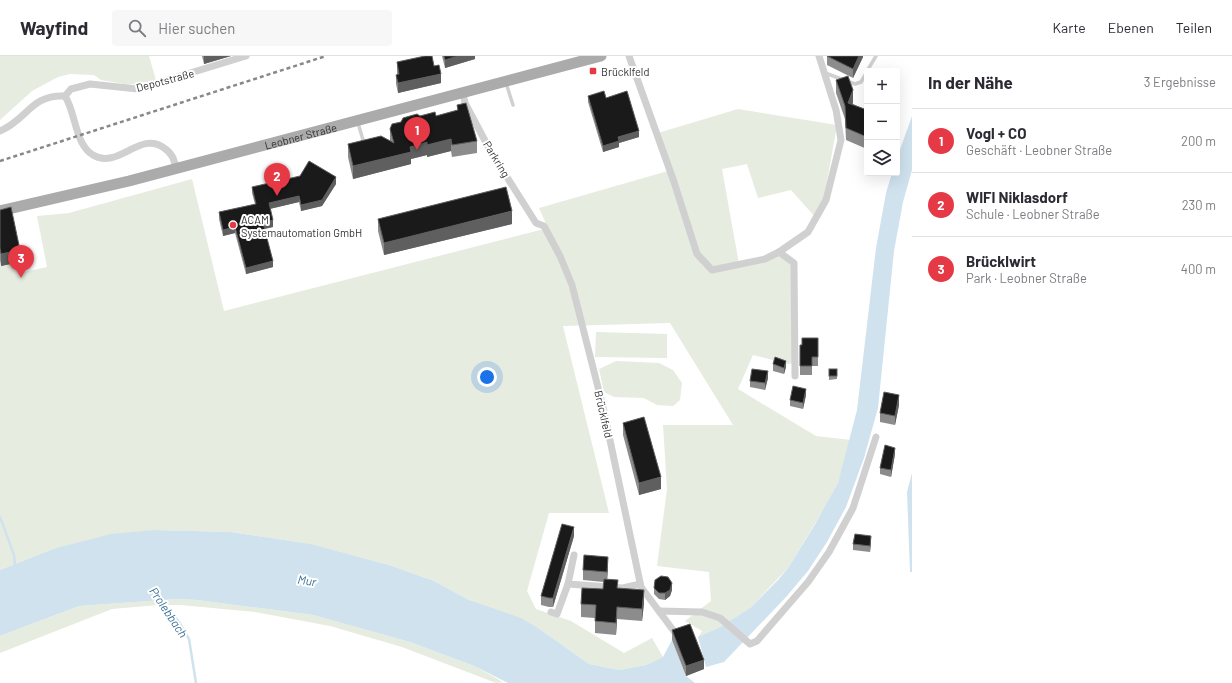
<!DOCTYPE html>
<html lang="de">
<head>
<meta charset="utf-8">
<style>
	:root { --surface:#fff; --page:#f7f7f7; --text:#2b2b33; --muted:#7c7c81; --line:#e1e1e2; --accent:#e63946 }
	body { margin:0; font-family:Barlow,sans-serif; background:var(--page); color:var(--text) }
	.controls { position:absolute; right:12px; top:12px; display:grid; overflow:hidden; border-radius:4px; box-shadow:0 4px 16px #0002 }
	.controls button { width:36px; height:36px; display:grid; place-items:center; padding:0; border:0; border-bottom:1px solid var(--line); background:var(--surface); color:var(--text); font:20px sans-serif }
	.you { position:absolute; left:487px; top:321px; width:14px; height:14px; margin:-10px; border:3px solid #fff; border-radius:50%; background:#1a73e8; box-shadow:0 0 0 6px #1a73e833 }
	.badge { display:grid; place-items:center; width:26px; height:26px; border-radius:50%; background:var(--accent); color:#fff; font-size:13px; font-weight:700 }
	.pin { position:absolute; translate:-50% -33px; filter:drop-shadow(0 1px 2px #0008) }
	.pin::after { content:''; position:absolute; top:21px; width:14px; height:12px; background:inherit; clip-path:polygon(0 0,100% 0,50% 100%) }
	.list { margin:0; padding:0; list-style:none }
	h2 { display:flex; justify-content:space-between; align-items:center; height:52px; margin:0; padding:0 16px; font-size:17px }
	h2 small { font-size:13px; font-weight:400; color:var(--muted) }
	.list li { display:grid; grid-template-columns:26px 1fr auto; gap:12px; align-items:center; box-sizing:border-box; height:64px; padding:0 16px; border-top:1px solid var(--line) }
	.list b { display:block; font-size:15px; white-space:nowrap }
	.list p { margin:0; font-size:13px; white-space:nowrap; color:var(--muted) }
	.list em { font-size:13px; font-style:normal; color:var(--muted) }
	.icon { flex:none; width:22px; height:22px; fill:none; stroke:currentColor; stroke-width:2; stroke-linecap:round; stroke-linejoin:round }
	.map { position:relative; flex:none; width:912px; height:627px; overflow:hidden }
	header { display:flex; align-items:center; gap:24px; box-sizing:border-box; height:56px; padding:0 20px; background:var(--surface); border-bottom:1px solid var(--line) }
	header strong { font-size:19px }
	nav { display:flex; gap:22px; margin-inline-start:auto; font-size:14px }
	.search { width:280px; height:36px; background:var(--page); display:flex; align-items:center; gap:10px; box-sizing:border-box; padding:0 14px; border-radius:4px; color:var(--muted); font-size:15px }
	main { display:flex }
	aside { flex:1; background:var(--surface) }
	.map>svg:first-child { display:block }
	.green { fill:#e6ecdf }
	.water { fill:#cfe2ee }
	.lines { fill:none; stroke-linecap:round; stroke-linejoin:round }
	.stream { stroke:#cfe2ee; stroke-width:2.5 }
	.lane { stroke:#d0d0d0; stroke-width:3.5 }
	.street { stroke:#d0d0d0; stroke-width:7 }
	.primary { stroke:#ababab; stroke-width:11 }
	.rail { stroke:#888; stroke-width:2.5; stroke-dasharray:4 3; stroke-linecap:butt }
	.wall { fill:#8c8c8c }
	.shaded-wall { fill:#5f5f5f }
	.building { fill:#1a1a1a; stroke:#5f5f5f }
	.poi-dot { fill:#e63946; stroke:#fff; stroke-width:1.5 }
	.labels { text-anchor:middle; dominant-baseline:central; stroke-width:4; stroke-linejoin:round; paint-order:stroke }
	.poi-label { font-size:11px; fill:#333; stroke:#fff; text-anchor:start }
	.street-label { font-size:11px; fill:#333; stroke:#fff }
	.water-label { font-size:12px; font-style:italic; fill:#3f7597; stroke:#fff }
</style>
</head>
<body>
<header>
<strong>Wayfind</strong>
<div class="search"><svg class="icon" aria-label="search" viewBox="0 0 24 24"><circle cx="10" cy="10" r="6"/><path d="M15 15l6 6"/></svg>Hier suchen</div>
<nav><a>Karte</a><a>Ebenen</a><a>Teilen</a></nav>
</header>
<main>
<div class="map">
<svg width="912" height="627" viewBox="0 0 912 627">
	<rect width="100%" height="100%" fill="#fff"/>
	<g class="green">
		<path d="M0,0H149L156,24L137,28H125L101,24L94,19L70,18L58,21L32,35L0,64Z"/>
		<path d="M738,53L837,69L823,148L816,162L791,134L758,142L747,108L722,113L739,208L779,196L794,207V307L788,308L753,299L738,333L816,380L851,384L838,427L825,451L788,512L750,552L720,571L698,581L702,575L685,565L711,545L709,516L657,510L667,433L663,369H733L670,267L563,270L609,457H549L527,535L536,553L571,565L624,597L652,582L663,601L646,609L619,614L589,608L541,574L469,544L434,525L389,509L310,488L231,476L155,474L53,493L0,514V210L20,206L24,216L47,211L37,160L69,157L192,123L224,255L548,172L539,152L668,115L658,77Z"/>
		<path d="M596,276L667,278V302L595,301Z"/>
		<path d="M616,305L659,307L673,314L682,327L680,344L673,350L657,349L644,342L614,341L604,336L599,313Z"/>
		<path d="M177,543L197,544L313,559L410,586L474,610L503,626L496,627L402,591L330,570L255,556L181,549H158L112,553L0,597V580L79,550Z"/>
	</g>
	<g class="water">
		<path d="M912,60V114L903,146L894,195L878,352L864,402L846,451L827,486L808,515L786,541L724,606L706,611L698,581L720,571L750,552L778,524L788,512L814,470L838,427L857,354L876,192L886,137L892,117H897V102Z"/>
		<path d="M912,417V516H910L907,436Z"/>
		<path d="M155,474L231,476L311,488L389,509L434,525L469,544L521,562L541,574L589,608L619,614L646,609L663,601L672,584L686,620L695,627H508L474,610L410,586L313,559L197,544L177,543L79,550L0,580V514L53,493L111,478Z"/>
	</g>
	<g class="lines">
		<g class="stream">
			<path d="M0,461L14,499L15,510"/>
			<path d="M161,543L179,566L189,583L196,627"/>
		</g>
		<g class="lane">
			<path d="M867,15L876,0"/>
			<path d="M825,17L855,28L861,26L867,16"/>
			<path d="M506,27L513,49"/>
			<path d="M358,67L363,84"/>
		</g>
		<g class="street">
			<path d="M629,0L674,126L697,198L712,214L765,203L779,196L808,176L826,144L841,84L836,54L819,0"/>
			<path d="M463,37L465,47L491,96L536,167L544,170L560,200L572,229L603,351L641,531L676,578"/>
			<path d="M65,40L71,33L90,28L138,33L246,0"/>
			<path d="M65,40C76,57 75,89 93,99C118,114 140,74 164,92C172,97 174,103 176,112"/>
			<path d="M0,75C27,64 31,38 65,40"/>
			<path d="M779,196L794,207L795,320"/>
			<path d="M574,499L568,528L623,532L640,528"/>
			<path d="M659,555L702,556L720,562L750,588L757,585L808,526L829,496L853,452L876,381"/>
			<path d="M551,556L557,558L568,528"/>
		</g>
		<path class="primary" id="s1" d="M0,155L129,125L601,0"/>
		<path class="rail" d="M0,105L326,0"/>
	</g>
	<g class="wall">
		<path d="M202,0H231L204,8Z"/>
		<path d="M442,0H475V3L445,12Z"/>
		<path d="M827,0H863V1L853,22L827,9Z"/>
		<path d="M397,6L434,10L441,27L398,37L396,28V19H397Z"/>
		<path d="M836,24L853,46V48L867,54V93L846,84L845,63L836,37Z"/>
		<path d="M588,40L606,42L639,81L619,87V91L603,96L588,46Z"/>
		<path d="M457,49L477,85V97L452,101L451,95L427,101V99L411,103V108L353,123L348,101V88L390,85V73L401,66L420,60H436L457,54Z"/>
		<path d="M336,128L322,150L301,155L299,146L270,153L273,171L265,173L273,211L246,218L235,177L223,180L219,163V156L255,148L252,137V131Z"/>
		<path d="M0,154L20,206L1,210L0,204Z"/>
		<path d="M378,163L512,168L384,199L378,175Z"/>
		<path d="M818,282V310H812V319H800V289H802Z"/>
		<path d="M773,308L786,311L784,318L773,315Z"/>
		<path d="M829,313H837V323L829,324Z"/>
		<path d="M768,322L765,334L750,331V325Z"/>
		<path d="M806,339L803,353L790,350V344Z"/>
		<path d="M899,349L895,369L880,366V357Z"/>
		<path d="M623,367L661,433L639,439L623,379Z"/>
		<path d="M895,398L891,421L880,418V412Z"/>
		<path d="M574,480L553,551H549L541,549V540Z"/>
		<path d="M871,486L870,496L853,494V488Z"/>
		<path d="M608,510L607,524L618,532L644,547L642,565L617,563L616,579L595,577V562L581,561V548L603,533L604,526L583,524V514Z"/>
		<path d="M654,532L672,534L670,540L665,544L659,543L654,538Z"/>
		<path d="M672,574L704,613L686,620L672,584Z"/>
	</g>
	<g class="shaded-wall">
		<path d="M204,0H231L204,8Z"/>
		<path d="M458,0H475V3L445,12V4Z"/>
		<path d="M859,0H863V1L853,22V13Z"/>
		<path d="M441,18V27L398,37V27Z"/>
		<path d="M853,34V46L848,59V47Z"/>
		<path d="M639,75V81L619,87V91L603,96V90L618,81Z"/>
		<path d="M451,83V95L427,101V89Z"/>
		<path d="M427,86V99L411,103V108L353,123V110L410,91Z"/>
		<path d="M336,121V128L322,150L301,155V149Z"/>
		<path d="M299,140V146L269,153V147Z"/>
		<path d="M512,155V168L384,199V187Z"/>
		<path d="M273,164V171L263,173V167Z"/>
		<path d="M235,171V177L223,180V174Z"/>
		<path d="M20,194V206L1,210V198Z"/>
		<path d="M273,205V211L246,218V212Z"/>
		<path d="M786,305V311L784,318V312Z"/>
		<path d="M768,315V322L765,334V327Z"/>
		<path d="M806,333V339L803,353V347Z"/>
		<path d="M899,339V349L895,369V360Z"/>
		<path d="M895,392V398L891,421V414Z"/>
		<path d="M661,421V433L639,439V427Z"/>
		<path d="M574,471V480L553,551V542Z"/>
		<path d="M871,480V486L870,496V490Z"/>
		<path d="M608,501V510L607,526V516Z"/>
		<path d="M672,527V534L670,540L665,544V537Z"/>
		<path d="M644,534V547L642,565V553Z"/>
		<path d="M617,551V563L616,579V567Z"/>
		<path d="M704,604V613L686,620V610Z"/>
	</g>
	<g class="building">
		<path d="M425,0H432L434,10L439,9L441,18L398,27L396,19L399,18L397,6Z"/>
		<path d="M444,0H458L445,4Z"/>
		<path d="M827,0H859L853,13Z"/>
		<path d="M848,20L853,34L848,47L867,54V81L846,72L845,50L836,24Z"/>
		<path d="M604,35L606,42L627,35L639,75L618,81L619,85L603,90L588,40Z"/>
		<path d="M466,47L477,85L452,89L451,83L427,89V86L410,91L411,96L353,110L348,88L381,80L394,87L390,73L392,68L401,66L403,62L417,58L420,60L435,56L436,60L458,54L457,49Z"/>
		<path d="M309,105L336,121L322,144L301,149L299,140L269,147L273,164L263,167L273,205L246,212L235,171L223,174L219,156L256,148L252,131L300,120Z"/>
		<path d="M506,131L512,155L384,187L378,163Z"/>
		<path d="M11,151L20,194L1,198L0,192V154Z"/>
		<path d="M802,282H818V301H812V310H800V289H802Z"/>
		<path d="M775,301L786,305L784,312L773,308Z"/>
		<path d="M752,313L768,315L765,327L750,325Z"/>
		<rect x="829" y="313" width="8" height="7"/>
		<path d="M793,330L806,333L803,347L790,344Z"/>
		<path d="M884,336L899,339L895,360L880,357Z"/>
		<path d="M644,361L661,421L639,427L623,367Z"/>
		<path d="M885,389L895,392L891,414L880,412Z"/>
		<path d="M562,468L574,471L553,542H549L541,540Z"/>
		<path d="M855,478L871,480L870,490L853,488Z"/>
		<path d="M584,499L608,501L607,516L583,514Z"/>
		<path d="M661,520L668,521L672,527L670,534L665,537H659L654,532L655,524Z"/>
		<path d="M604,523L618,524L617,532L644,534L642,553L617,551L616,567L595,565L596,549L581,548L582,532L603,533Z"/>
		<path d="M690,568L704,604L686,610L672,574Z"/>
	</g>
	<g class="poi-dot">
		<rect x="589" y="11" width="8" height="8" rx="2"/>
		<circle cx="233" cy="169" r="4"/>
	</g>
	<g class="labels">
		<g class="poi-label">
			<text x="601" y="15">Brücklfeld</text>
			<text x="241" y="163">ACAM<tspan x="241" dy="13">Systemautomation GmbH</tspan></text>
		</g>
		<g class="street-label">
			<text transform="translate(165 24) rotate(-15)">Depotstraße</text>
			<text stroke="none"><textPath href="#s1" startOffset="310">Leobner Straße</textPath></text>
			<text transform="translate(497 103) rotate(59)">Parkring</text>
			<text transform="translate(604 358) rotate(77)">Brücklfeld</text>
		</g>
		<g class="water-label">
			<text transform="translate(307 524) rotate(9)">Mur</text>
			<text transform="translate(169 556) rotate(56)">Prolebbach</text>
		</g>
	</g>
</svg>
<div class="controls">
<button>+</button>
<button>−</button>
<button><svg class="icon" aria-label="layers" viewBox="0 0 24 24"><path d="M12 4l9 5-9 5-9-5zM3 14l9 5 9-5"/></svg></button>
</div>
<div class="you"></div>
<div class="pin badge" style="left:417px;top:94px">1</div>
<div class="pin badge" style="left:277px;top:140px">2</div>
<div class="pin badge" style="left:21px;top:222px">3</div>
</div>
<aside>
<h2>In der Nähe<small>3 Ergebnisse</small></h2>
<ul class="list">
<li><span class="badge">1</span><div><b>Vogl + CO</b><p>Geschäft · Leobner Straße</p></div><em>200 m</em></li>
<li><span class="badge">2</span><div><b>WIFI Niklasdorf</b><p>Schule · Leobner Straße</p></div><em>230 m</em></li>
<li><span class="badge">3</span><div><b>Brücklwirt</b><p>Park · Leobner Straße</p></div><em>400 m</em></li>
</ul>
</aside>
</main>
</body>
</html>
